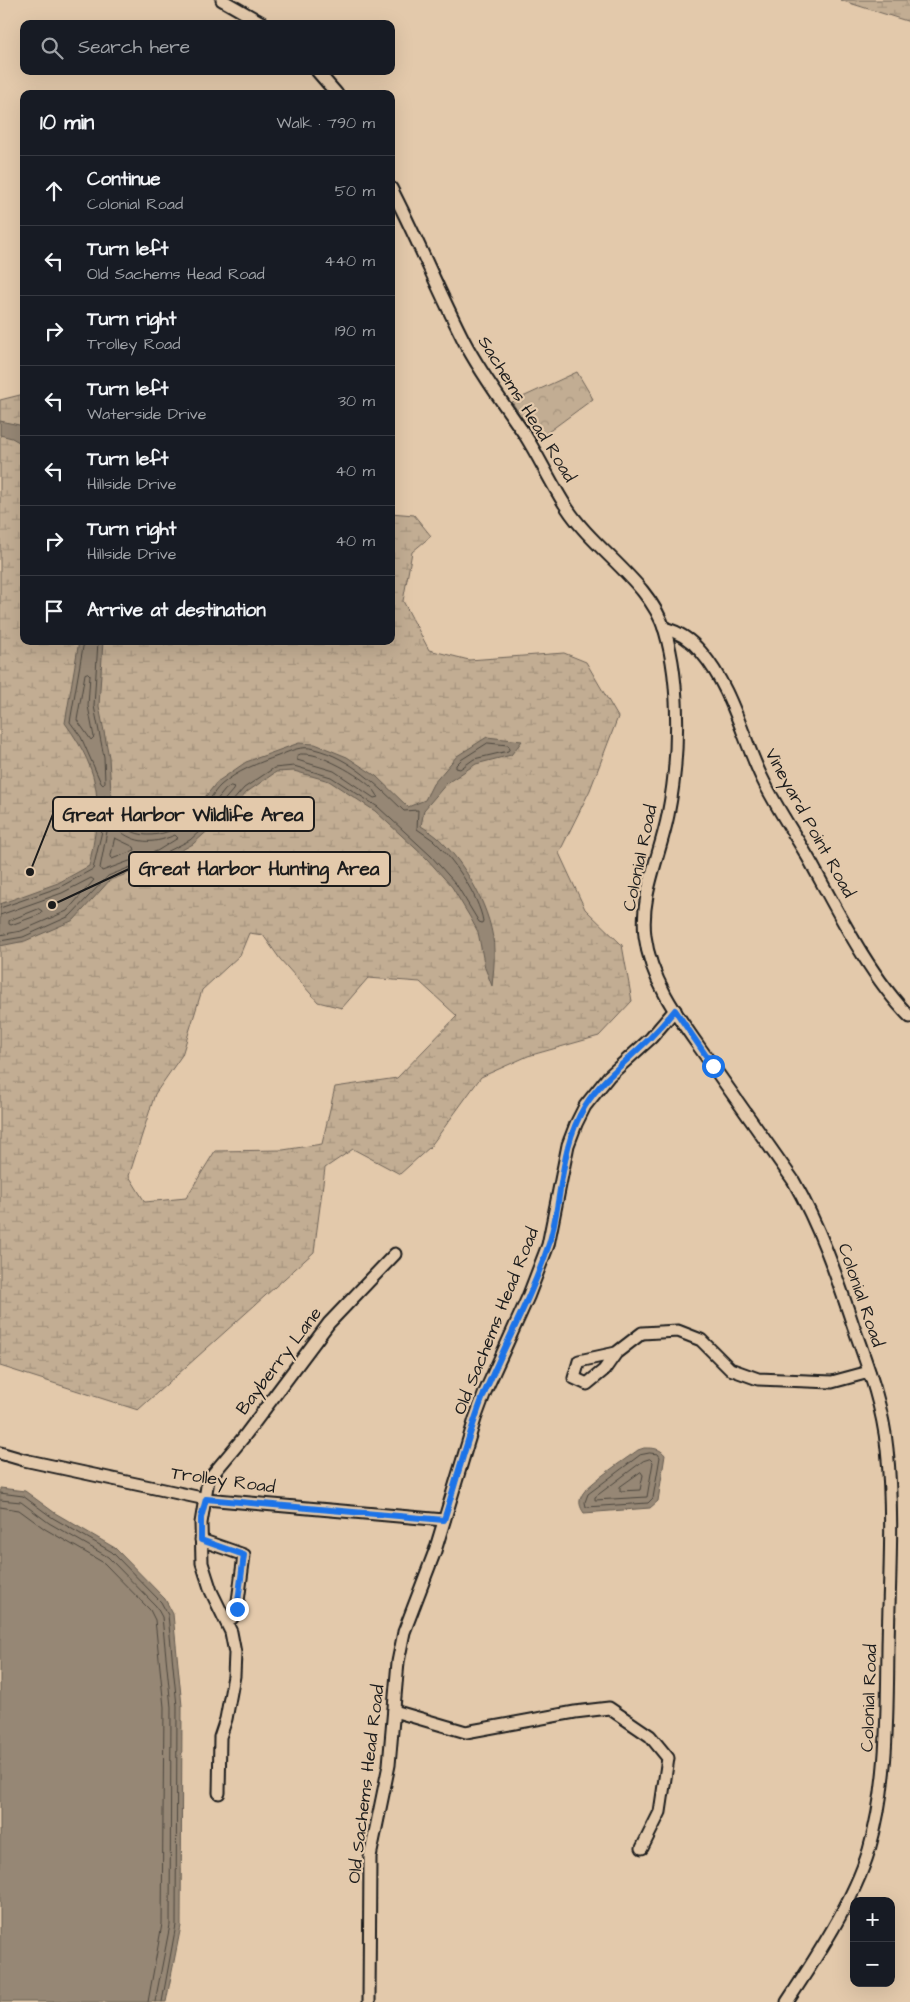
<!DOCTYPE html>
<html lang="en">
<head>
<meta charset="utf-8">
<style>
	:root { --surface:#171b24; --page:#20242c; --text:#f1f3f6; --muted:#9ea1a6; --line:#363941 }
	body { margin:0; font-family:"Architects Daughter",sans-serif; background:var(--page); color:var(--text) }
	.controls { position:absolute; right:15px; bottom:15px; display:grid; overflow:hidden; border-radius:10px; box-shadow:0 5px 20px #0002 }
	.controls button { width:45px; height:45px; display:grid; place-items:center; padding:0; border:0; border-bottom:1px solid var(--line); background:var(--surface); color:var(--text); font:25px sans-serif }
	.stop { position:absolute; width:15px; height:15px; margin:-11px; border:4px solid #1a73e8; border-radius:50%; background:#fff }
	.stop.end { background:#1a73e8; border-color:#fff; box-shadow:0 1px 5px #0008 }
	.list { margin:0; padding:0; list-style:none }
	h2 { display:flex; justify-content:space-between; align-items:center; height:65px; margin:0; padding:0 20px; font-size:21px }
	h2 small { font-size:16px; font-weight:400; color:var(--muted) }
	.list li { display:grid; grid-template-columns:32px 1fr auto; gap:15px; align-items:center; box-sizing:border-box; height:70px; padding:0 20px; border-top:1px solid var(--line) }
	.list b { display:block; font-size:19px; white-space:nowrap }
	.list p { margin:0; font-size:16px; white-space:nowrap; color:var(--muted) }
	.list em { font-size:16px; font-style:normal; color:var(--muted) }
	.icon { flex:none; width:28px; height:28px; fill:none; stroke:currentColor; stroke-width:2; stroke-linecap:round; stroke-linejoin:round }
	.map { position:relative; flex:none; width:910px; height:2002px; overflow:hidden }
	.search { position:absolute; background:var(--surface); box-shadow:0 5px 20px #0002; left:20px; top:20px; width:375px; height:55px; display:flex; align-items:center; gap:12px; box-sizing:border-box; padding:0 18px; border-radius:10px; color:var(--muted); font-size:19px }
	.panel { position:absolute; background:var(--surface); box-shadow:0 5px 20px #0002; left:20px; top:90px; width:375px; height:555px; border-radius:10px }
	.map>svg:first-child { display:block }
	.wetland { fill:url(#wetland-marsh); stroke:#6f6458; fill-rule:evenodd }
	.park { fill:url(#park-crowns); stroke:#6f6458 }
	.water { fill:#968774; stroke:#655c51 }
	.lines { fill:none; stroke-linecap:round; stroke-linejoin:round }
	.shore { stroke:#4d473f; stroke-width:1 }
	.minor-casing { stroke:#1c1c1c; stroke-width:15 }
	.minor { stroke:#e3c9ab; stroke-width:11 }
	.route { stroke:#1a73e8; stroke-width:6 }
	.labels { text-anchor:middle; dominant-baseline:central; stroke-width:4.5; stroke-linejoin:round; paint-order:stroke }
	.street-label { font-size:18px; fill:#1c1c1c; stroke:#e3c9ab }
	.leader { fill:none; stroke:#1c1c1c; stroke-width:2 }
	.callout-dot { fill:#1c1c1c; stroke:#e3c9ab; stroke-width:2 }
	.callout { fill:#e3c9ab; stroke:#1c1c1c; stroke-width:2 }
	.callout-label { font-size:19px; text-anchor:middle; font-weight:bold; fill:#1c1c1c }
</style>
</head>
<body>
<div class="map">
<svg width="910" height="2002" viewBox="0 0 910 2002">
	<defs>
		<pattern id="wetland-marsh" width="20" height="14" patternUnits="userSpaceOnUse" patternTransform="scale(1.25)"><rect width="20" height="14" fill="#c2ad93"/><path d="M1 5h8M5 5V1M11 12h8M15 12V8" fill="none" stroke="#a6947e"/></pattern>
		<pattern id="park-crowns" width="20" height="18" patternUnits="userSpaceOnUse" patternTransform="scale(1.25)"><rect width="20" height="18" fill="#c2ad93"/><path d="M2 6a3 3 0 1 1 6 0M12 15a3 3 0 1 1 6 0" fill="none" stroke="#a6947e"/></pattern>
	</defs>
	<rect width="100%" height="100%" fill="#e3c9ab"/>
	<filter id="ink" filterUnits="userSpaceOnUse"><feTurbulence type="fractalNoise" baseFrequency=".02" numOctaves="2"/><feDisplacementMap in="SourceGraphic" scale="10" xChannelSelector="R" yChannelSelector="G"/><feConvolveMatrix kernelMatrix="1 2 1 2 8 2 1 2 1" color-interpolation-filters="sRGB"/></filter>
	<g filter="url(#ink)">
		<g class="wetland">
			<path d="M840,0H910V22Z"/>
			<path d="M24,394V641H391V513L414,515L431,536L412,552L403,601L429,650L469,660L564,653L586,662L618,717L590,790L559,853L585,909L622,945L632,1001L599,1036L528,1056L481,1077L430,1147L400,1174L353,1149L325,1168L314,1252L138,1410L0,1366V400ZM249,933L263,935L280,959L318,1002L342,1008L368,978L420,982L457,1016L397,1078L335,1087L322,1144L283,1150L215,1151L186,1198L145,1202L129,1176L155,1094L182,1055L202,990L240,955Z"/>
		</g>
		<path class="park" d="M577,372L593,399L536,441L512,402Z"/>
		<g class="water">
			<path d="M0,421L24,426V445L12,438L0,435Z"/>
			<path d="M79,641H103L99,706L109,757L111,793L127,822L143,831L160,829L179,821L194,811L217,782L246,762L299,743L315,744L347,757L376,776L408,807L425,800L433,784L457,756L487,737L522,741L511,755L476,764L447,783L424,810L421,826C426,829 432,833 437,837C465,862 494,913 494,951C495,962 493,974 492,986L485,968L478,932L470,917L452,887L427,859L375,811L329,781L294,771L276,772L247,792L235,806L193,844L162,861L110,880L74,920L25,941L0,946V904L58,883L89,866C102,805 103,775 65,723Z"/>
			<path d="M644,1448C653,1448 660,1448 665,1455L658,1501L650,1508L584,1513C580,1507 578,1502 582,1495C587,1484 626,1459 638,1450Z"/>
			<path d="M0,1488L25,1491L55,1513L115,1548L165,1599L173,1614L182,1706L181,1926L166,2002H0Z"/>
		</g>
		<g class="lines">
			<g class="shore">
				<path d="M84,641L70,722L81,737L101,783L103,785L105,782L104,757L94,706L98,641"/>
				<path d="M88,673L90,675L88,706L94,737L91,740L77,720L85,674Z"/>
				<path d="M488,743L508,745L510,748L508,751L474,759L460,769L456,768V765L461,760Z"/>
				<path d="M301,754C305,754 309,754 313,755C328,758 374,782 378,797L374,798L334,771L297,760V756Z"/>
				<path d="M231,786L234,787L233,790L220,805H217L216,801L225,790Z"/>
				<path d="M111,819C115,822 117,828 121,832C139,845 156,843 175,835L178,838L157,851L102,871L100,868L109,821Z"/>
				<path d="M115,838L134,847L135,850L112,859L111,856Z"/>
				<path d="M0,908L60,887L93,869L102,831L104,796L108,797C112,806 117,820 125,827C146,844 178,831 197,815C207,807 212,793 221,785C237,771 258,763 278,756C290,751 302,745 314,749C351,758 378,786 404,811L418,810L417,829C422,833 428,836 433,840C452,857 479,896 483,921L482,923L479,922L456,884L431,856L378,807L331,777L294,766L274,768L244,788L231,803L190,840L159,856L108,876L70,916L23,937L0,941"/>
				<path d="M39,909L42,911L41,914L11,925L9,924V921Z"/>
				<path d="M0,915L62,893L91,878L94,880L67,911L21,931L0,935"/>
				<path d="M650,1453L658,1454L660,1457L653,1498L648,1503L586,1507L585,1502L588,1494L640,1455Z"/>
				<path d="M650,1459L653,1462L647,1497L595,1500V1497L643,1461Z"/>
				<path d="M641,1472L643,1475L640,1490L620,1491V1487Z"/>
				<path d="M0,1493L23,1496L53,1518L112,1552L161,1602L168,1615L177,1706L176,1925L162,2002"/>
				<path d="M0,1500L21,1502L49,1523L108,1557L156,1606L162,1617L171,1707L170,1925L155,2002"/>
				<path d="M0,1507L19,1510L45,1529L104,1563L150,1610L155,1620L164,1707L162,1924L148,2002"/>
			</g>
			<g class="minor-casing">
				<g id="minor">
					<path d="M222,0L264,24"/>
					<path d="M317,71L337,94"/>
					<path d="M391,188C417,238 438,290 464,341C481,374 504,404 525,435C540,459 552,485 567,508C595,551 650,582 665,631C681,685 679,760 668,815C660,856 640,895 645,936C651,985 685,1026 712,1065C739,1103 766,1142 793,1180C820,1227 837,1277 854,1328C868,1367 883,1407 887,1449C894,1515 889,1582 888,1648C887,1715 888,1785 869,1850C854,1900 816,1958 787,2002"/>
					<path d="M664,628C680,632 691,640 701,652C732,688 742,737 762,778C776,807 794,833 810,861C838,912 869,975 910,1017"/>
					<path d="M616,1353L579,1361L574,1378L587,1384L604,1370L616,1353L642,1333L678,1331L701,1340L730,1369L758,1379L832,1382L869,1372"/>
					<path d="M0,1453L24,1460L206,1499L444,1520"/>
					<path d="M201,1540L244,1555L237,1609L232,1618L226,1621"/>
					<path d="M394,1711L466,1732L575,1712L609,1708L650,1736L668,1758L660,1812L642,1848"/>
					<path d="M219,1793L220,1737L226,1719L234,1676L235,1653L231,1632L211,1591L202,1563L201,1523L208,1480L243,1438L329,1323L395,1254"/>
					<path d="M369,2002L370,1857L389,1765L398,1662L404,1632L435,1551L475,1419L485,1392L528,1297L548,1245L568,1145L576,1124L585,1106L609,1076L651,1038L675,1010"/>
				</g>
			</g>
			<use href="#minor" class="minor"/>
		</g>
	</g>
	<g class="lines" filter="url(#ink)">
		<path class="route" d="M237,1609L244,1555L201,1540V1518L206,1499L444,1520C457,1478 468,1435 484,1394C505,1344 532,1296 549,1244C563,1199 559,1148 585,1106C602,1079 627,1061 650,1038C659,1029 667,1020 675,1010L713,1066"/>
	</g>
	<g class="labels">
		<g class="street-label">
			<text transform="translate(527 409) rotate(58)">Sachems Head Road</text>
			<text transform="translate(810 823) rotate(61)">Vineyard Point Road</text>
			<text transform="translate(640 858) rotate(-78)">Colonial Road</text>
			<text transform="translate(861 1295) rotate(71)">Colonial Road</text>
			<text transform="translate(496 1321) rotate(-68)">Old Sachems Head Road</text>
			<text transform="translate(279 1361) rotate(-53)">Bayberry Lane</text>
			<text transform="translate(223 1480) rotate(8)">Trolley Road</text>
			<text transform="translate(869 1698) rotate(-88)">Colonial Road</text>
			<text transform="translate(366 1784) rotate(-83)">Old Sachems Head Road</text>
		</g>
	</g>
	<path class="leader" d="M30 872L53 814M52 905L129 869"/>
	<g class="callout-dot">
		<circle cx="30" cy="872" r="5"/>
		<circle cx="52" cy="905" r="5"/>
	</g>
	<g class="callout">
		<rect x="53" y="797" width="261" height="34" rx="5"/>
		<rect x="129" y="852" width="261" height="34" rx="5"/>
	</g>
	<g class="callout-label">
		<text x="183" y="821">Great Harbor Wildlife Area</text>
		<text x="259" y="875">Great Harbor Hunting Area</text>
	</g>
</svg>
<div class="controls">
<button>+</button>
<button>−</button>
</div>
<div class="stop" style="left:713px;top:1066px"></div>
<div class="stop end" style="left:237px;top:1609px"></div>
<div class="search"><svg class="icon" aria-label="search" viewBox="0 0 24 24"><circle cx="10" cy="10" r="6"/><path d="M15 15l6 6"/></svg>Search here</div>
<section class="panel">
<h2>10 min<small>Walk · 790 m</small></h2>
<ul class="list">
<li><svg class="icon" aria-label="ahead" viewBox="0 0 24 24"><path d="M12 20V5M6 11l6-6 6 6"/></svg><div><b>Continue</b><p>Colonial Road</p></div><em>50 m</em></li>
<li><svg class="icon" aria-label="left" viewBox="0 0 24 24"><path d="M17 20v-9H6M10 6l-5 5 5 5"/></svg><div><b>Turn left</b><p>Old Sachems Head Road</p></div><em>440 m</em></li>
<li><svg class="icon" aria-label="right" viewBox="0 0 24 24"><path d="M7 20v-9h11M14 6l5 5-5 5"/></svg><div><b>Turn right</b><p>Trolley Road</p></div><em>190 m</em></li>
<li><svg class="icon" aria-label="left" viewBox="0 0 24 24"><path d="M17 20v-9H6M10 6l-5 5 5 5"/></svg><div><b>Turn left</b><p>Waterside Drive</p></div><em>30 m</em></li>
<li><svg class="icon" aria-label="left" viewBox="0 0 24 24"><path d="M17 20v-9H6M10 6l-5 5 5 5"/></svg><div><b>Turn left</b><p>Hillside Drive</p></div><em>40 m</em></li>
<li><svg class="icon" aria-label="right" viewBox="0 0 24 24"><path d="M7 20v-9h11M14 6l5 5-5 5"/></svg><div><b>Turn right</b><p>Hillside Drive</p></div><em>40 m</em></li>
<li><svg class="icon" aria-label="arrive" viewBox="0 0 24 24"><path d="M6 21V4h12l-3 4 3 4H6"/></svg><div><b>Arrive at destination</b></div></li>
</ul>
</section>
</div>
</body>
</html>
